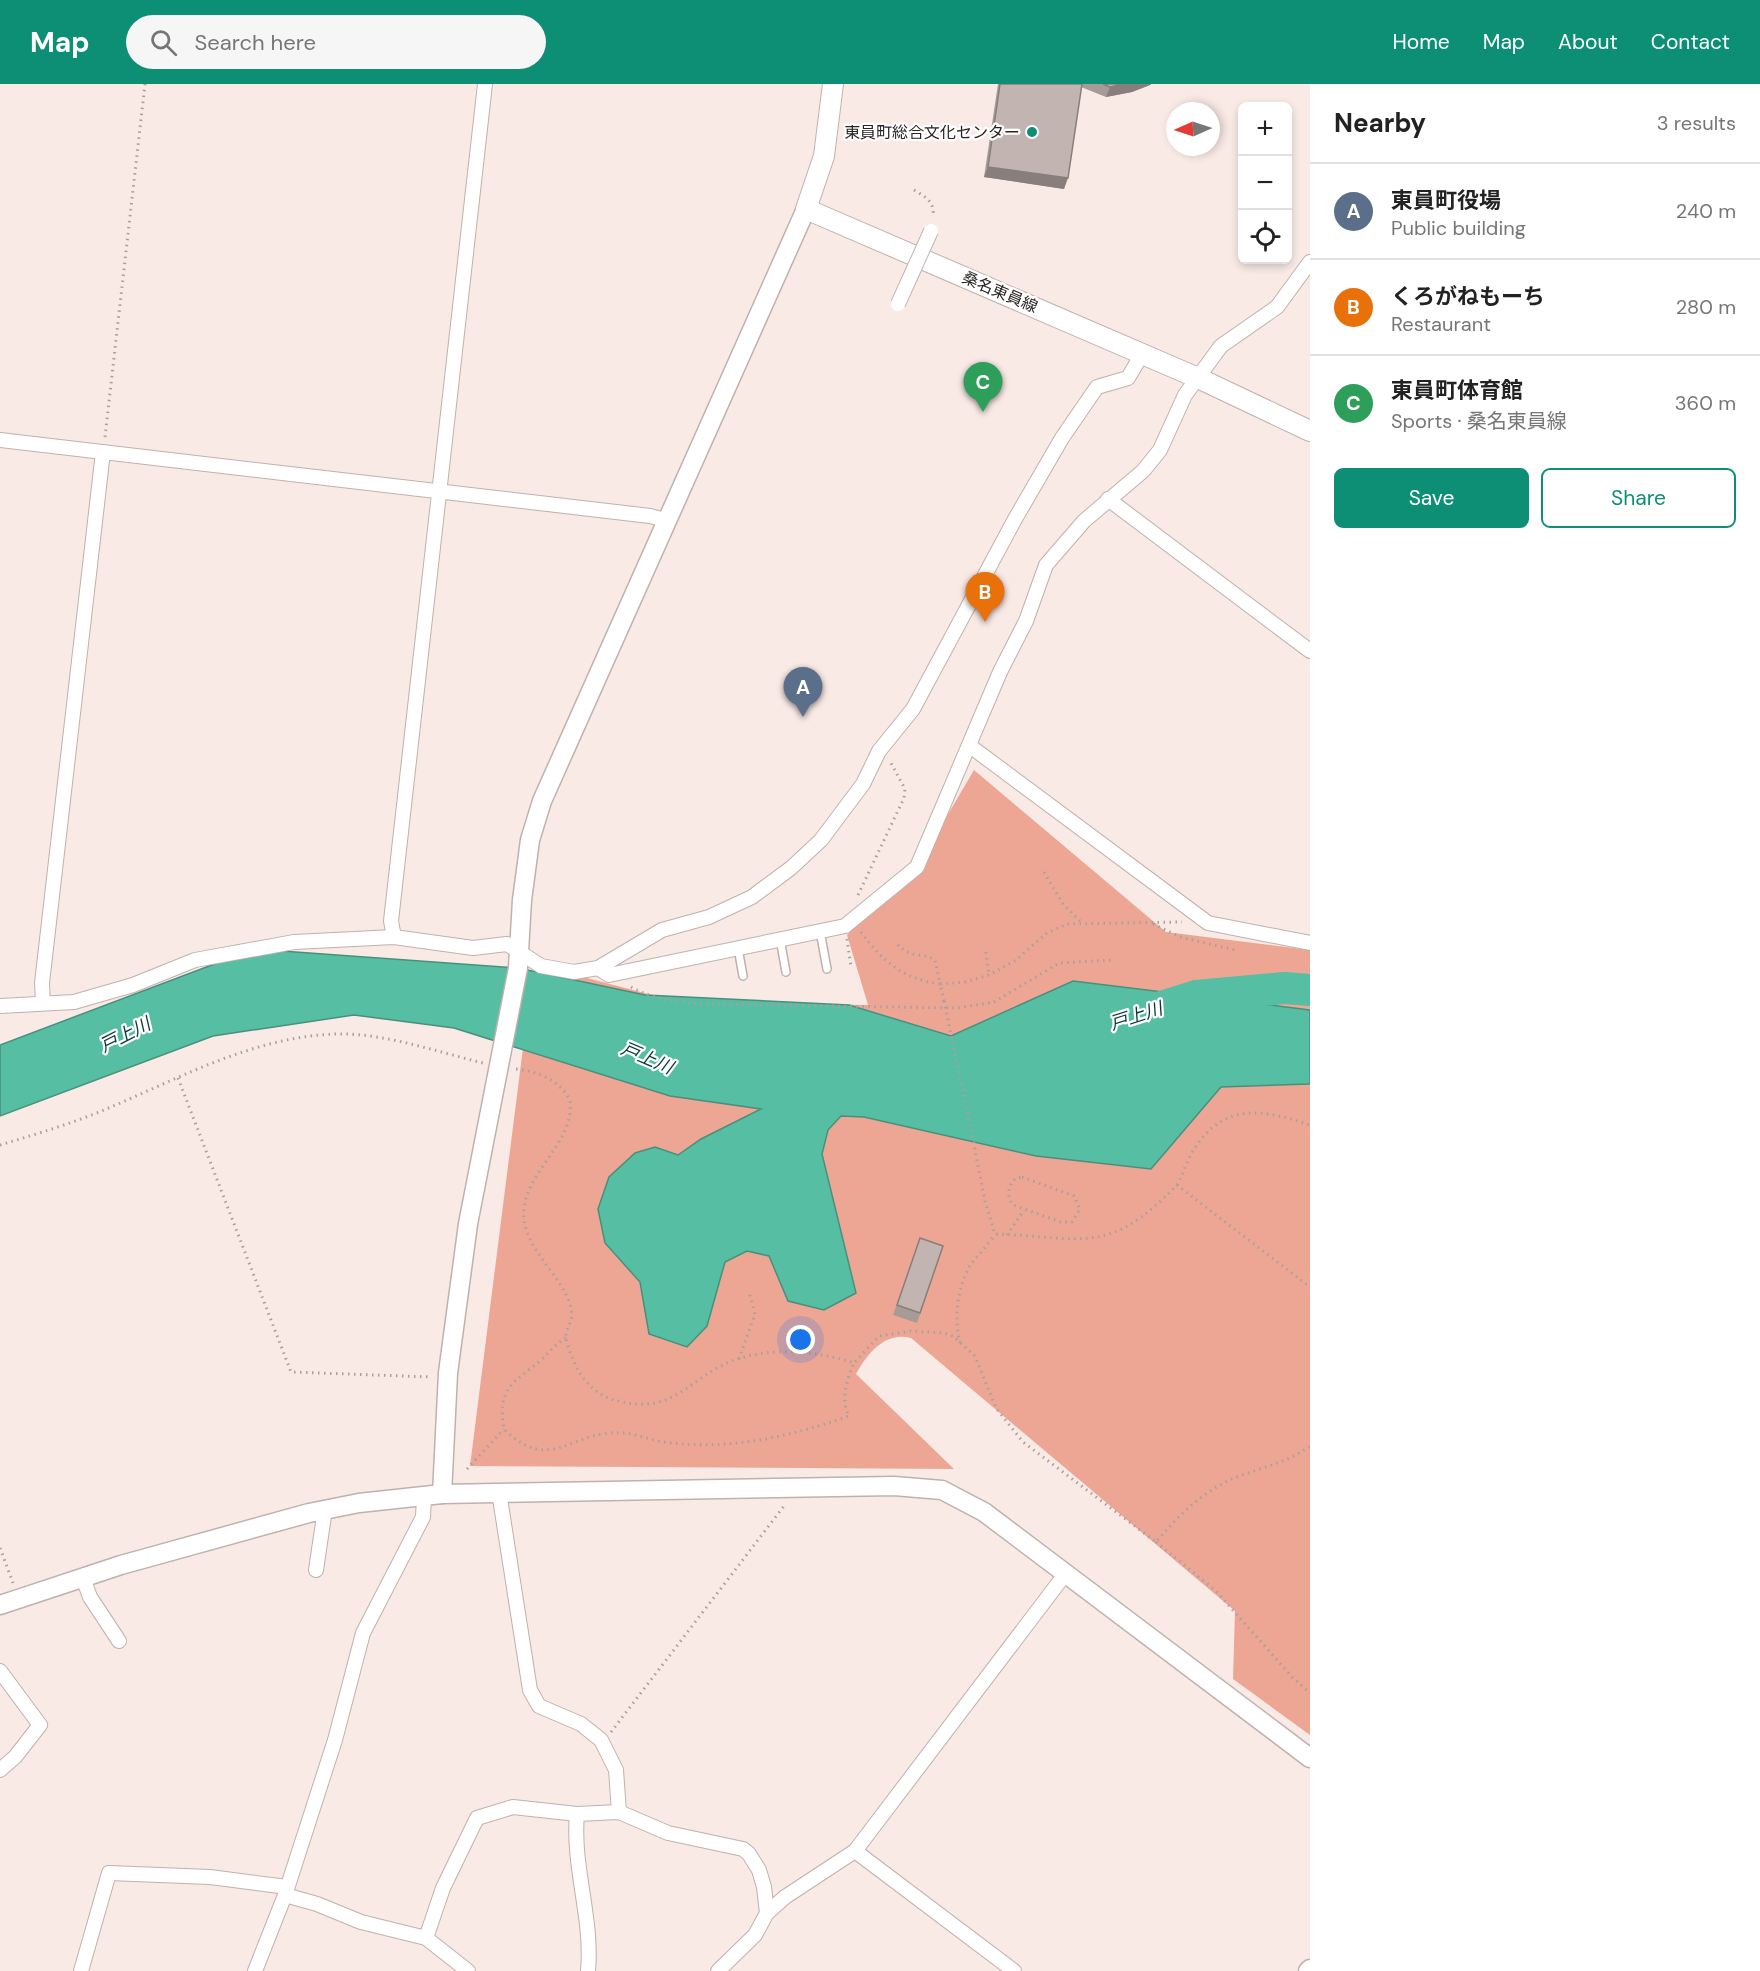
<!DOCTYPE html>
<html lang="en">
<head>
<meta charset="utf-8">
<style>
	:root { --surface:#fff; --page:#f6f6f6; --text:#222; --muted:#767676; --line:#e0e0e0; --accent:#0d8f76 }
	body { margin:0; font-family:"DM Sans","Noto Sans JP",sans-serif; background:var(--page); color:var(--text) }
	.controls { position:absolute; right:18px; top:18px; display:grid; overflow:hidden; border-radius:9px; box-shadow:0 3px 9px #0003 }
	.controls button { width:54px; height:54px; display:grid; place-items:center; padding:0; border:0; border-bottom:2px solid var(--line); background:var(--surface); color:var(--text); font:30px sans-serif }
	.compass { position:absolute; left:1166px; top:18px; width:54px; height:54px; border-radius:50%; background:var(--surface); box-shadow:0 3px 9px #0003; rotate:267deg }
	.you { position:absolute; left:801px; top:1256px; width:21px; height:21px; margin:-15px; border:4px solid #fff; border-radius:50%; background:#1a73e8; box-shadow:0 0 0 9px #1a73e833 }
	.badge { display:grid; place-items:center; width:39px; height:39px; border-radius:50%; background:var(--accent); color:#fff; font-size:20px; font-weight:700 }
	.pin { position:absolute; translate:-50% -50px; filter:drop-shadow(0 2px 3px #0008) }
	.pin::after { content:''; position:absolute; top:32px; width:21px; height:18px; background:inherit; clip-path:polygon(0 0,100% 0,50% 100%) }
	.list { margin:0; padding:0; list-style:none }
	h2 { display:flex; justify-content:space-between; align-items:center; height:78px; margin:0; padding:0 24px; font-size:26px }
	h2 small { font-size:20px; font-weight:400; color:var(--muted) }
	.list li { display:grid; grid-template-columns:39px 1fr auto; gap:18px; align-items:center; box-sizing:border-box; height:96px; padding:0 24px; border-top:2px solid var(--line) }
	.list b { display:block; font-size:22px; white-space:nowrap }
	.list p { margin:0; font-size:20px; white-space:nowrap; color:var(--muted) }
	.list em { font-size:20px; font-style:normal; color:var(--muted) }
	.actions { display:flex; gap:12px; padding:18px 24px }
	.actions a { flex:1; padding:14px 0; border:2px solid var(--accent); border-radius:9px; text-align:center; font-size:21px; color:var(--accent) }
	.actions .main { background:var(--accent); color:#fff }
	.icon { flex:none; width:33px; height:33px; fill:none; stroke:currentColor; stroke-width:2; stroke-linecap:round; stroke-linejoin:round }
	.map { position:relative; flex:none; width:1310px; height:1887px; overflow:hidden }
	header { display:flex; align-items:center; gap:36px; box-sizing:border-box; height:84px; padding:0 30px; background:var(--accent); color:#fff }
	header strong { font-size:28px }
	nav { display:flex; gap:33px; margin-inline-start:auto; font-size:21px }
	.search { width:420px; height:54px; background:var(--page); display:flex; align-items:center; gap:15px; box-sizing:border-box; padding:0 21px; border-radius:33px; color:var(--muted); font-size:22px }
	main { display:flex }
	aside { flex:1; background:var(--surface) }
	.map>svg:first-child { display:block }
	.green { fill:#eda694 }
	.water { fill:#55bea3; stroke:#48907c; stroke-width:1.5 }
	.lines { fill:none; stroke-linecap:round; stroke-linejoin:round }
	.river { stroke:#55bea3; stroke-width:32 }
	.service-casing { stroke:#bfb1ad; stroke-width:10 }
	.minor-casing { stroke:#bfb1ad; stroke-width:16 }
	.tertiary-casing { stroke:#bfb1ad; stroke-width:21 }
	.secondary-casing { stroke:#bfb1ad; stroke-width:22 }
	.path { stroke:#aa9f9c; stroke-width:3; stroke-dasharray:1.5 4.5; stroke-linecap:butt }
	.service { stroke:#fff; stroke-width:7 }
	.minor { stroke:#fff; stroke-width:14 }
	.tertiary { stroke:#fff; stroke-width:18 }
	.secondary { stroke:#fff; stroke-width:20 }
	.minor-bridge-casing { stroke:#bfb1ad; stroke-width:16; stroke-linecap:butt }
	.path-bridge { stroke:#aa9f9c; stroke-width:3; stroke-dasharray:1.5 4.5; stroke-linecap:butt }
	.minor-bridge { stroke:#fff; stroke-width:14 }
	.wall { fill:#a79b97 }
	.shaded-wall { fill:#887e7b }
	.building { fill:#c2b4b0; stroke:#887e7b; stroke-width:1.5 }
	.poi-dot { fill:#0d8f76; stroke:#fff; stroke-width:2 }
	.labels { text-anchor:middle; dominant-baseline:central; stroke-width:4.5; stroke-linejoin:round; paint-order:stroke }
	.poi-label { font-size:16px; fill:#292422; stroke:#fff; text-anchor:end }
	.street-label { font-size:16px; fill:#292422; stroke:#fff }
	.water-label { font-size:18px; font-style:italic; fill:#08392e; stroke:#fff }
</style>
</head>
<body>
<header>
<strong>Map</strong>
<div class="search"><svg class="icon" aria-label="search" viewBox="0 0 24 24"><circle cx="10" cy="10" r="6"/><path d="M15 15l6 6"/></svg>Search here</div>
<nav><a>Home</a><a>Map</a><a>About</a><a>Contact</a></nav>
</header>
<main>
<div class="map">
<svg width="1310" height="1887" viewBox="0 0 1310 1887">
	<rect width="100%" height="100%" fill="#f9eae6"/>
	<path class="green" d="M974,686L1166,848L1310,866V1651L1233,1595L1235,1527L911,1254C885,1247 867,1270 856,1290L954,1385L470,1382L525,948L541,882L679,918L868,921L847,851L917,783Z"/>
	<path class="water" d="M254,865L518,884L645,911L849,921L951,952L1073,897L1310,926V1000L1221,1003L1151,1085L1036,1072L864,1033L841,1032L828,1046L822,1070L856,1209L824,1226L788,1217L769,1172L747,1167L725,1178L707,1242L687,1263L649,1250L640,1198L605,1159L598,1125L609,1093L635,1069L655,1063L678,1071L701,1055L761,1025L670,1012L454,944L354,931L213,952L0,1032V961Z"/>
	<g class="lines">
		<path class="river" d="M1155,925L1196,912L1285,904L1310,906"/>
		<g class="service-casing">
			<g id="service">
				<path d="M820,847L827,885"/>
				<path d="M780,855L786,888"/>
				<path d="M738,864L743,892"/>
			</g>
		</g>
		<g class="minor-casing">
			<g id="minor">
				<path d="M0,356L650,432L665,436"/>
				<path d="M1108,415L1310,567"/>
				<path d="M970,662L1208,839L1310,859"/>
				<path d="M394,853L391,837L485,0"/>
				<path d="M598,884L609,891L845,842L917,783L1000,588L1026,537L1046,481L1084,437L1143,387L1160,366L1185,311L1221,262L1277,223L1310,178"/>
				<path d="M43,919L42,899L103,368"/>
				<path d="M0,922L74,918L133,901L195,876L294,858L394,853L473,864L507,860L541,882L574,888L598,884L662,846L709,833L752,813L791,784L821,756L863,700L879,667L913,625L1015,435L1062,354L1097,303L1128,294L1142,270"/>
				<path d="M499,1408L530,1606L539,1622L581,1640L601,1656L616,1686L619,1728"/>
				<path d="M316,1486L325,1425"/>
				<path d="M83,1494L90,1513L119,1557"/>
				<path d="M0,1587L40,1641L15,1673L0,1686"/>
				<path d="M855,1767L1014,1887"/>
				<path d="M285,1811L317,1820L361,1838L426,1854L468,1887"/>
				<path d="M767,1829L785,1813L855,1767L1066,1489"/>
				<path d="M426,1854L443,1804L477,1734L513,1723L577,1730"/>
				<path d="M81,1887L109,1789L210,1793L287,1803"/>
				<path d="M255,1887L285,1811L335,1656L363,1549L423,1433L424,1412"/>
				<path d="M588,1887C593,1834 572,1783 577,1730L619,1728L668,1749L743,1765L749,1770L759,1786L764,1803L767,1829L755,1851L718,1887"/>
			</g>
		</g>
		<g class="tertiary-casing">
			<g id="tertiary">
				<path d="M806,125L542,717L530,756L522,816L518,884L468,1140L448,1289L442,1410L894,1402L942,1406L984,1428L1310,1674"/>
				<path d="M0,1521L121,1481L309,1429L359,1419L442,1410"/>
				<path d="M1308,1887L1310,1885"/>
			</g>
		</g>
		<g class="secondary-casing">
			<path id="secondary" d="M833,0L824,72L806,125L1198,294L1310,347"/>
		</g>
		<g class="path">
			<path d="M914,106C926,113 935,118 933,133"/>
			<path d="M105,353L145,0"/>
			<path d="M1044,788L1063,820L1080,837"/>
			<path d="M858,811L904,714L905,705L891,679"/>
			<path d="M1153,840L1180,853L1235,866"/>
			<path d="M861,848C882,877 903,895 940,900L935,876C921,867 912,876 897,860"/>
			<path d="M847,855L851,883"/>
			<path d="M986,868L989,891"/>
			<path d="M631,903C654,916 677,917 702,920L957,924L994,918L1059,879L1112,876"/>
			<path d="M944,917L940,900L965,898L989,891L1016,876L1047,849L1067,840L1182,838"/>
			<path d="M516,985C539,988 558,995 570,1016C576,1063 514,1093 525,1141C532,1171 560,1191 570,1220C576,1239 565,1241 566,1254C567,1261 572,1274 575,1280C583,1298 599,1313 618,1317C676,1332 690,1291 737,1275C775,1263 817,1267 854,1279L879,1252L911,1247L944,1249L953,1252L975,1272L996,1324L1023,1358L1156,1458C1178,1432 1202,1408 1234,1394C1259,1384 1287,1379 1310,1362"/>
			<path d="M178,994L291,1288L431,1293"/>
			<path d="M971,1046L985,1117L995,1150C1085,1153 1107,1173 1177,1101L1310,1203"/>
			<path d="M0,1061C33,1051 67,1041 99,1028C177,996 258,949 345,950C390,951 438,968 483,979"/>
			<path d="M1022,1093L1074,1112L1080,1125L1072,1138H1061L1013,1121C1006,1112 1008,1101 1016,1094Z"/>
			<path d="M1177,1101C1184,1089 1187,1075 1195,1064C1225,1017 1266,1026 1310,1041"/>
			<path d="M1007,1151L1024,1126"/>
			<path d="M566,1254C555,1260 550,1268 541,1276C513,1300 497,1303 504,1345C551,1392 572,1344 624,1349C637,1350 650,1356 664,1358C729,1367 788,1353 849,1332C840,1316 847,1295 854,1279"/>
			<path d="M960,1259C954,1235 957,1202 971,1180C979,1170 988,1161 995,1150"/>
			<path d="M739,1275L755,1230L749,1208"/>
			<path d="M467,1385L504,1345"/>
			<path d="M1156,1458L1216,1507L1292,1593L1310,1609"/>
			<path d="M0,1464L13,1499"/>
			<path d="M611,1648L784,1422"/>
		</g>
		<use href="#service" class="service"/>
		<use href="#minor" class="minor"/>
		<use href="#tertiary" class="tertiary"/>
		<use href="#secondary" class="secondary"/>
		<g class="minor-bridge-casing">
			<path id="minor-bridge" d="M898,220L931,147"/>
		</g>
		<path class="path-bridge" d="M944,917L971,1046"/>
		<use href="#minor-bridge" class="minor-bridge"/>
	</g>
	<g class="wall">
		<path d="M998,0H1151L1150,1L1132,8L1106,13L1081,3L1064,105L984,93Z"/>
		<path d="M920,1154L943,1162L917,1239L893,1231Z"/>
	</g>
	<g class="shaded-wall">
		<path d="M1124,0H1151L1150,1L1132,8L1106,13L1110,3Z"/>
		<path d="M988,83L1068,94L1064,105L984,93Z"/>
	</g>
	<g class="building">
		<path d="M1000,0H1082L1068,94L988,83Z"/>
		<path d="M1103,0H1124L1110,3Z"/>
		<path d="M920,1154L943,1162L920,1229L897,1221Z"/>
	</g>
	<circle class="poi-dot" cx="1032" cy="48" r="6"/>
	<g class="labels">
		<g class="poi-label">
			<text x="1020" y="48">東員町総合文化センター</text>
		</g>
		<g class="street-label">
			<text transform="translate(1000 208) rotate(23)">桑名東員線</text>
		</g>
		<g class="water-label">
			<text transform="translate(1136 932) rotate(-18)">戸上川</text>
			<text transform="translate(125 951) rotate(-27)">戸上川</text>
			<text transform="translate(647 974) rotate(23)">戸上川</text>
		</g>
	</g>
</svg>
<div class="controls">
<button>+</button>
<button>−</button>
<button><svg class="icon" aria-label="locate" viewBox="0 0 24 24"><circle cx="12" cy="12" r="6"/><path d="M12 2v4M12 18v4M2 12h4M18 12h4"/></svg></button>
</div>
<svg class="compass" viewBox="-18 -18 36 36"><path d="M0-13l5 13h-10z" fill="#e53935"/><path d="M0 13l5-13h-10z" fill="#767676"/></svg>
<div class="you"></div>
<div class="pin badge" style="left:803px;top:633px;background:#5c6f8a">A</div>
<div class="pin badge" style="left:985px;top:538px;background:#e8710a">B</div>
<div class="pin badge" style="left:983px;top:328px;background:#2e9e5b">C</div>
</div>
<aside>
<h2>Nearby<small>3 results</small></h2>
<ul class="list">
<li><span class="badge" style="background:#5c6f8a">A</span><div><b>東員町役場</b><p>Public building</p></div><em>240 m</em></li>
<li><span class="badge" style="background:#e8710a">B</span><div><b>くろがねもーち</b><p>Restaurant</p></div><em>280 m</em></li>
<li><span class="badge" style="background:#2e9e5b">C</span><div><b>東員町体育館</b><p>Sports · 桑名東員線</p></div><em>360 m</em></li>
</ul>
<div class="actions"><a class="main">Save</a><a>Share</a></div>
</aside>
</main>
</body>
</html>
